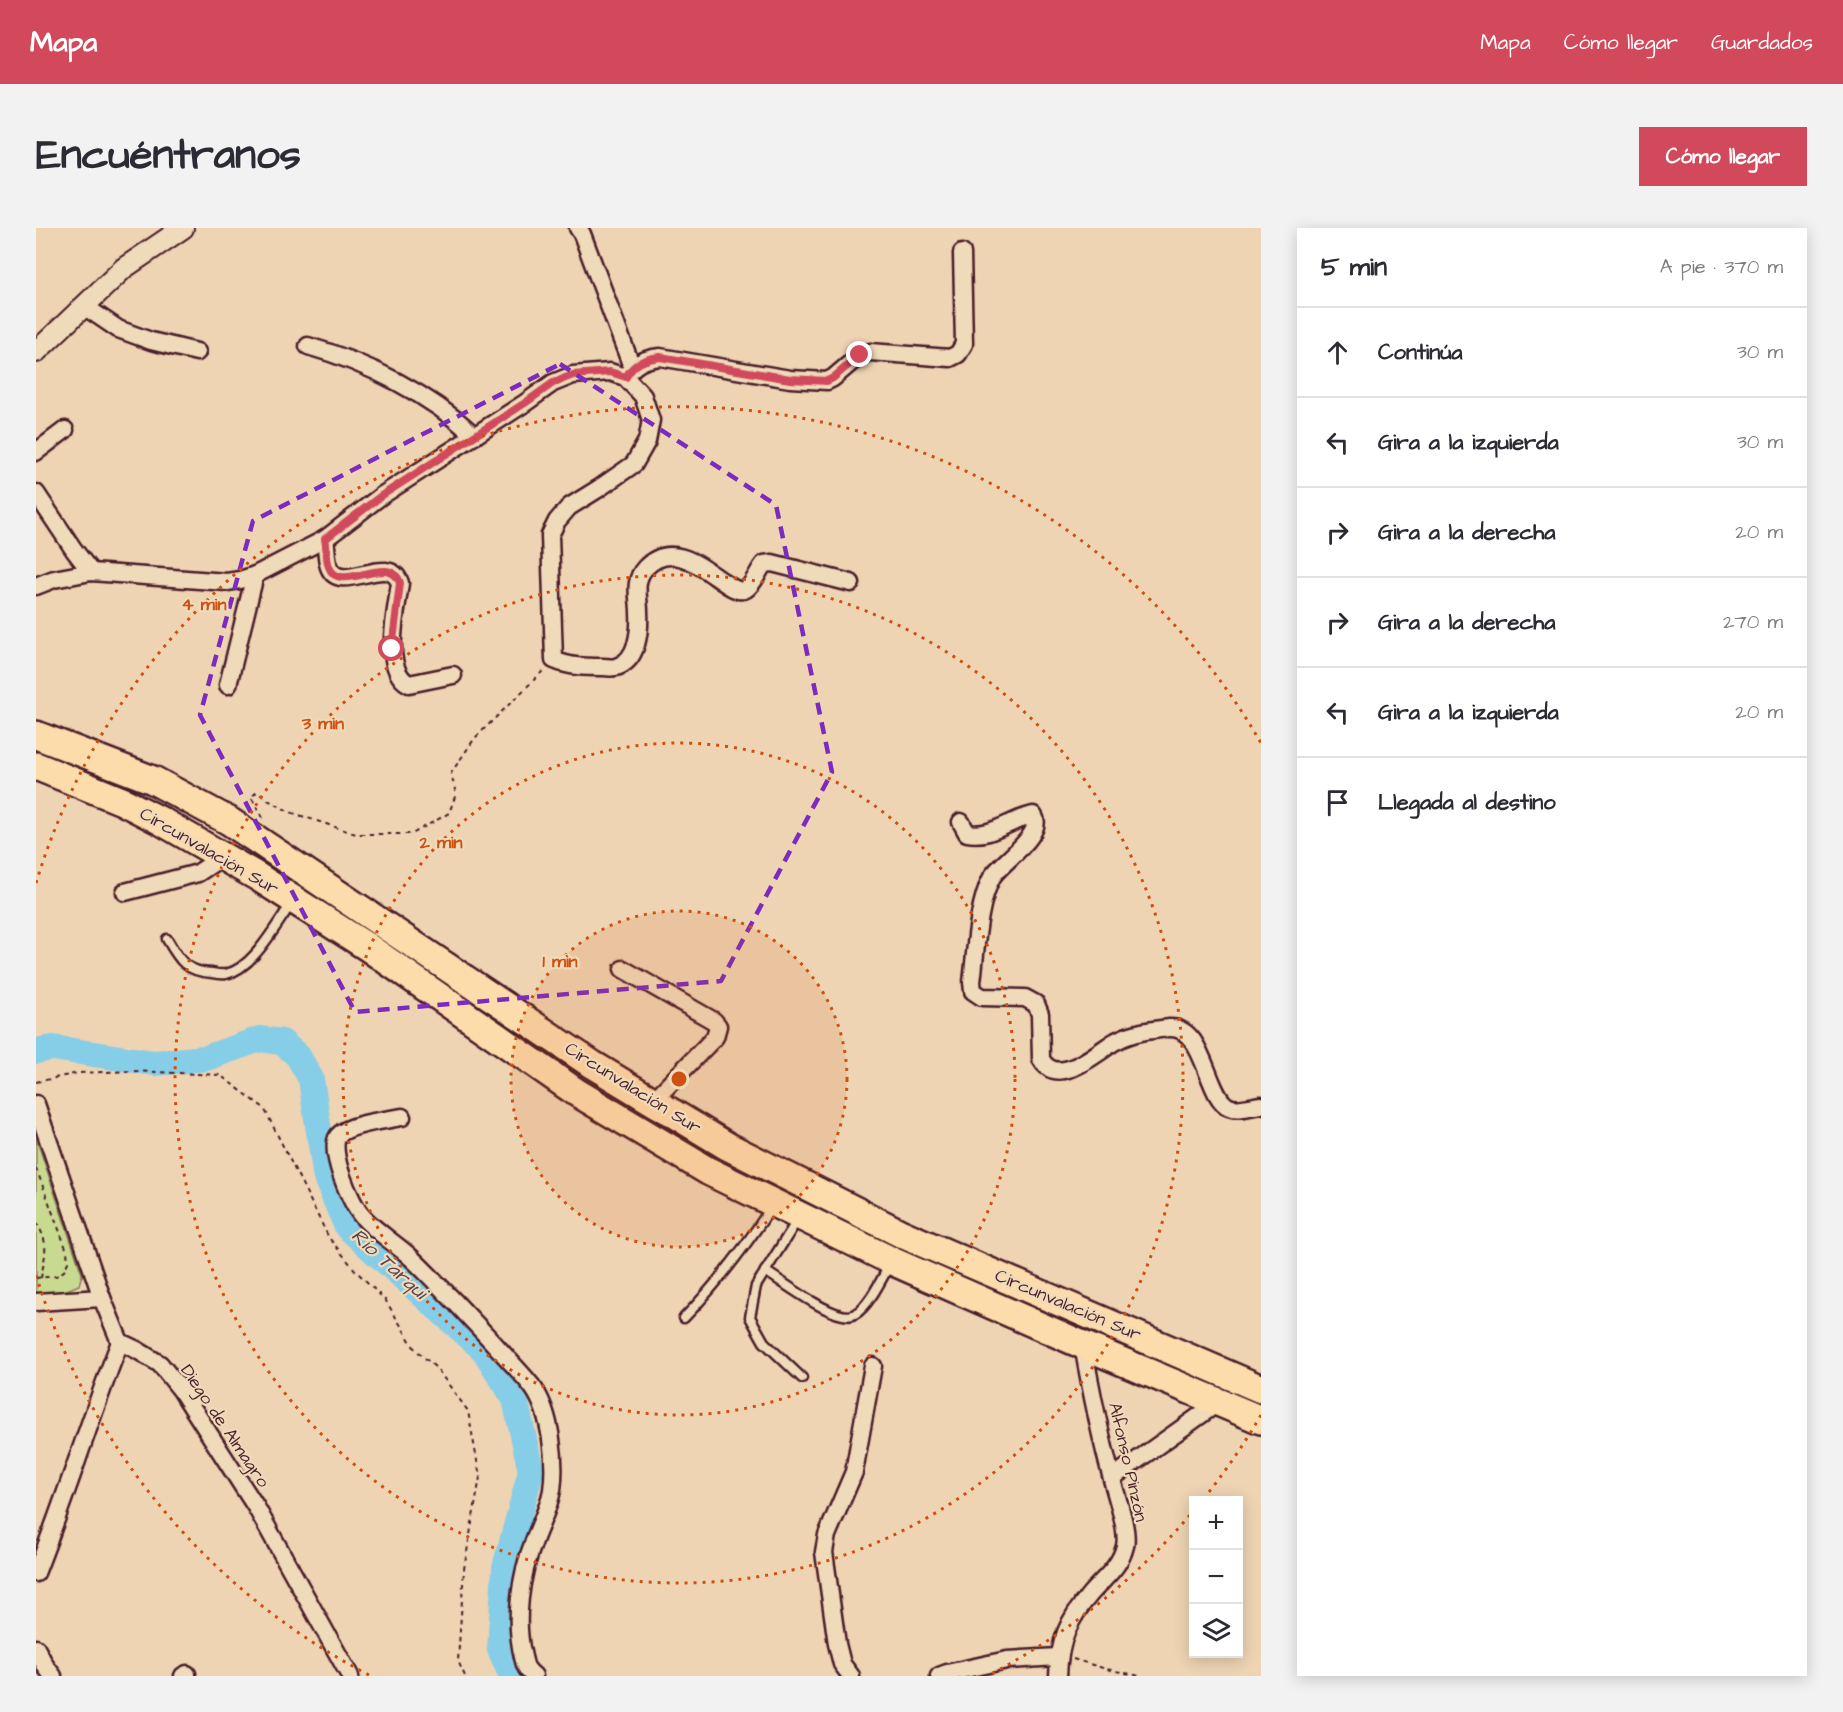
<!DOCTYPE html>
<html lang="es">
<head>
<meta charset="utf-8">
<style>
	:root { --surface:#fff; --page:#f2f2f3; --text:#2b2b33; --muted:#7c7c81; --line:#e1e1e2; --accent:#d1495b }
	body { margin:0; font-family:"Architects Daughter",sans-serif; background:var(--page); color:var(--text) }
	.controls { position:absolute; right:18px; bottom:18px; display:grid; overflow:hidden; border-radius:0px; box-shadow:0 3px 15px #0003 }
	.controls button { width:54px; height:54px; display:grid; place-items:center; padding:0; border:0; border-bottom:2px solid var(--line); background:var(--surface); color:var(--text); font:30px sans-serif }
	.stop { position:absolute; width:18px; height:18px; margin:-14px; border:4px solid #d1495b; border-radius:50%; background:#fff }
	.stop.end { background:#d1495b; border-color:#fff; box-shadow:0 2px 6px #0008 }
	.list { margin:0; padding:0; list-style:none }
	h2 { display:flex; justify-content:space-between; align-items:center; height:78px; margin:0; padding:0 24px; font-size:26px }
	h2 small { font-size:20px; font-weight:400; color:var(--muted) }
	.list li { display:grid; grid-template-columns:39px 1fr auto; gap:18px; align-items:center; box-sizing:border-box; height:90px; padding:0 24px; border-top:2px solid var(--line) }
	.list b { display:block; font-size:22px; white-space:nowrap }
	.list em { font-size:20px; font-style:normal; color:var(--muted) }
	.icon { flex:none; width:33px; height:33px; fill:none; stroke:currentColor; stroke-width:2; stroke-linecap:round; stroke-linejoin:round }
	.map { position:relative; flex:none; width:1225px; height:1448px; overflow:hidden; border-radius:0px }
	header { display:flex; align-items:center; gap:36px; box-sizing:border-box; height:84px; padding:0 30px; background:var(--accent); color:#fff }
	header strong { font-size:28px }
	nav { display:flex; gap:33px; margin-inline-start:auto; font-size:21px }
	.intro { display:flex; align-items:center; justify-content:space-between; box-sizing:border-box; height:144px; padding:0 36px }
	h1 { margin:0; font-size:42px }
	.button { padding:15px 27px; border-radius:0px; background:var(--accent); color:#fff; font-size:21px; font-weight:700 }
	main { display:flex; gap:36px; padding:0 36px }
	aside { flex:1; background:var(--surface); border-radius:0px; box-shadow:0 3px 15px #0003 }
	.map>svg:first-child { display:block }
	.green { fill:#c8da8f; stroke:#897c5d; stroke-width:1.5 }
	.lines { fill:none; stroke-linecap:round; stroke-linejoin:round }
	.river { stroke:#86cde8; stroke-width:26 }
	.service-casing { stroke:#4a1f2b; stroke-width:13 }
	.minor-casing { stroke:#4a1f2b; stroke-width:21 }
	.tertiary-casing { stroke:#4a1f2b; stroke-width:24 }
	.trunk-casing { stroke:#4a1f2b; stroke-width:32 }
	.path { stroke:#4a1f2b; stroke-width:2; stroke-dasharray:4.5 4.5; stroke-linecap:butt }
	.service { stroke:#efdab9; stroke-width:8 }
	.minor { stroke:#efdab9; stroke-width:16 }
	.tertiary { stroke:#efdab9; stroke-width:20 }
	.trunk { stroke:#fddcac; stroke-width:27 }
	.route { stroke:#d1495b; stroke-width:8 }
	.marked { fill:none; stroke:#7b2cbf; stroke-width:4.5; stroke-dasharray:12 8; stroke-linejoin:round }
	.ring { fill:none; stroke:#d05011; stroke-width:3; stroke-dasharray:3 6 }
	.labels { text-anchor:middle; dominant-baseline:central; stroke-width:4.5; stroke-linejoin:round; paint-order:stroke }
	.street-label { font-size:18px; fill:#4a1f2b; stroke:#efdab9 }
	.water-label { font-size:20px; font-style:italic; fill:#564251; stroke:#efdab9 }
	.centre { fill:#d05011; stroke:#efdab9; stroke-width:3 }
	.ring-label { font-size:18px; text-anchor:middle; font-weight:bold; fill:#d05011; stroke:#efdab9; stroke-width:4.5; stroke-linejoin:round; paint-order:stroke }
</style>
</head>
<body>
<header>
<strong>Mapa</strong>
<nav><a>Mapa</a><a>Cómo llegar</a><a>Guardados</a></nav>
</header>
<div class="intro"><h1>Encuéntranos</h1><a class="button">Cómo llegar</a></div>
<main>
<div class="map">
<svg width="1225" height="1448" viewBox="0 0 1225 1448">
	<rect width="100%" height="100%" fill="#eed4b3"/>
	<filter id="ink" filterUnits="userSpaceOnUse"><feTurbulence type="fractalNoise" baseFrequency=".0167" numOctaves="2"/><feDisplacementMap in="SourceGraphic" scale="12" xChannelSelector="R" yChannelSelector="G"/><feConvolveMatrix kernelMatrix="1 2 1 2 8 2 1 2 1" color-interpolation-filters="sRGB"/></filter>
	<g filter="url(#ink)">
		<path class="green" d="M0,910L46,1046L43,1057L26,1064L0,1066Z"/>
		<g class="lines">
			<path class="river" d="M0,823L17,820L118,835L170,830L224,811L246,814L262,828L275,851L290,950L311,999L448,1122L479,1171L495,1243L469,1340L464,1422L476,1448"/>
			<g class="service-casing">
				<g id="service">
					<path d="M131,711C143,732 150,744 176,745C181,746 186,747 190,746C218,740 240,696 256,675"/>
					<path d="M762,991L720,1058L714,1089L728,1114L766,1150"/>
					<path d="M729,1043C746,1053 802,1097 819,1086C833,1078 846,1050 854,1036"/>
					<path d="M648,1090C681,1056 710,1018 736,978"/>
				</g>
			</g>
			<g class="minor-casing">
				<g id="minor">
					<path d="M542,0L546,6L596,139"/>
					<path d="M48,78L82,101L115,113L161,124"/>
					<path d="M272,118C332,135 393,166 439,208"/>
					<path d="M589,149C599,135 608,131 624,129L754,151L791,153L797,150L824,127L834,124L914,130L922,126L928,116L926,25"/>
					<path d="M0,224L29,202"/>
					<path d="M0,265L38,322L55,344"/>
					<path d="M289,311C291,320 290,331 293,339C304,368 353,323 364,355C361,381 345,441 373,456L417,447"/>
					<path d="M0,358L18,351L55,344L191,354L204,352L219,347L289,311L345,268L489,175L517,155L537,147L574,144L589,149L607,168L615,192L611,213L598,236L562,261L533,279L521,293L514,307L518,432C534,439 549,439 567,439C571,439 577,440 580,439C602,433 604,402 603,384C603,369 597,353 609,340C647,300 692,373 710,361C718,356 722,343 728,336L736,335L815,355"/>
					<path d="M192,457L219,347"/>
					<path d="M925,594L931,605C955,610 974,592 997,587C1011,605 964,635 956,649C941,677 940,723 936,754L937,763L946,769L989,770L1000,776L1004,786L1005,831C1022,862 1063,822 1080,813C1096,804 1115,802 1133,800C1169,797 1170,869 1193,879C1202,883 1216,878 1225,877"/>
					<path d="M89,664L162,645L186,629"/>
					<path d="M587,741L678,793L682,798L679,809L617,873"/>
					<path d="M0,876L66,1070L84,1114L101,1122L124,1136L145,1162L220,1279L314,1448"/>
					<path d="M366,889C351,892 311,896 302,908C292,923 315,976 326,988C339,1003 356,1013 371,1026C388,1041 403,1058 419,1074C437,1093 454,1111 471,1130C480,1140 490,1150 498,1161C515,1186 520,1233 516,1262C513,1280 504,1296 498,1313C484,1348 478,1393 487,1429C488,1433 489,1439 492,1442C493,1444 496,1446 498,1448"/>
					<path d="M0,1074L66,1070"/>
					<path d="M1076,1250L1183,1174"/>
					<path d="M0,1345C30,1269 54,1190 84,1114"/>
					<path d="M0,1420L10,1439L17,1448"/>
					<path d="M147,1448L151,1446"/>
					<path d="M815,1448L806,1436L801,1416L788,1324L791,1307L818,1244L837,1138"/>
					<path d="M903,1448L911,1445L971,1432L1022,1429"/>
					<path d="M1022,1448C1023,1413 1032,1392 1055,1365C1068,1350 1084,1339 1089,1318C1093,1302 1080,1268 1076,1251C1064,1207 1055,1162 1047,1117"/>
				</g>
			</g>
			<g class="tertiary-casing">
				<path id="tertiary" d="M0,124L88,40L147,0"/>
			</g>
			<g class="trunk-casing">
				<g id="trunk">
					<path d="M0,507L117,552L193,593L557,837L691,918L866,1006L1225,1161"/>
					<path d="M0,538L86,573L125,593L222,649L333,720L540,864L672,943L856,1033L1047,1117L1225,1192"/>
				</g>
			</g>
			<g class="path">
				<path d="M227,590L215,569L221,564L232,572L254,584L320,606H376L413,585L420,566L415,545L439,510L508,442"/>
				<path d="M0,854L42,845L98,843L184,847L228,880L293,1010L320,1043L350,1073L379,1121L401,1141L432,1183L444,1249L428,1341L422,1433L429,1448"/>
				<path d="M0,940L31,1023L32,1034L28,1043L20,1048L0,1050"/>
				<path d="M0,994C14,1016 9,1026 5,1050"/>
				<path d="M1037,1431L1070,1441L1104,1448"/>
			</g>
			<use href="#service" class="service"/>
			<use href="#minor" class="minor"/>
			<use href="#tertiary" class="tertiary"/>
			<use href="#trunk" class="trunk"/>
		</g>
	</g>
	<g class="lines" filter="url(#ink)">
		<path class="route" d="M356,421L364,355C354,323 304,368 293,339C290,331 291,319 289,311L345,268L489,175L517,155L537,147L574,144L590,149C598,135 608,131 624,129L754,151L791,153L797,150L824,127"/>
	</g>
	<path class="marked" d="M524,136L740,277L796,544L685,753L319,784L164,487L217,293Z"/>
	<circle cx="643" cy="851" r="168" fill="#d05011" fill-opacity=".12"/>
	<g class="ring">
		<circle cx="643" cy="851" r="168"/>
		<circle cx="643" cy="851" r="336"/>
		<circle cx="643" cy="851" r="504"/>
		<path d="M1225 1187A672 672 0 0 1 1169 1269M1154 1287A672 672 0 0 1 953 1447M333 1447A672 672 0 0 1 0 1047M0 655A672 672 0 0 1 1225 515"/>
	</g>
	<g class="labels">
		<g class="street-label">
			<text transform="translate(173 623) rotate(30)">Circunvalación Sur</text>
			<text transform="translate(597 860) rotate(32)">Circunvalación Sur</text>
			<text transform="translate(1032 1077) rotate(23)">Circunvalación Sur</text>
			<text transform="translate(189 1198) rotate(56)">Diego de Almagro</text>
			<text transform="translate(1092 1234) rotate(77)">Alfonso Pinzón</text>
		</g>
		<g class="water-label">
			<text transform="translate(353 1036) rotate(42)">Río Tarqui</text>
		</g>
	</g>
	<circle cx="643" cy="851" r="9" class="centre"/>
	<g class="ring-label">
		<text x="168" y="382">4 min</text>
		<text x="287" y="501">3 min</text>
		<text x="405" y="620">2 min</text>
		<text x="524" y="739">1 min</text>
	</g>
</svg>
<div class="controls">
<button>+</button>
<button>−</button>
<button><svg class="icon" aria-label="layers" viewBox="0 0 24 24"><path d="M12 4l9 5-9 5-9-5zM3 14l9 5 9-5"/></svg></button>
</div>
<div class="stop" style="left:356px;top:421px"></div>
<div class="stop end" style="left:824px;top:127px"></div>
</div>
<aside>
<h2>5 min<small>A pie · 370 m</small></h2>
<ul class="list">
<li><svg class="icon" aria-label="ahead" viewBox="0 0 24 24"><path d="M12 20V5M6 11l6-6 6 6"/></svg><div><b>Continúa</b></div><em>30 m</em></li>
<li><svg class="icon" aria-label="left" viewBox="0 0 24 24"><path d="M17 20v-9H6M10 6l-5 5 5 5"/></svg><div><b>Gira a la izquierda</b></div><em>30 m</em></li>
<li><svg class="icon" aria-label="right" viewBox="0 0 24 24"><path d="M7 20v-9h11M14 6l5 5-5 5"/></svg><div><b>Gira a la derecha</b></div><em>20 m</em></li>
<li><svg class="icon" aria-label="right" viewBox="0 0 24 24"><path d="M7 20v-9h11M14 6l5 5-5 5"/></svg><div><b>Gira a la derecha</b></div><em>270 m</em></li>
<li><svg class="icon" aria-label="left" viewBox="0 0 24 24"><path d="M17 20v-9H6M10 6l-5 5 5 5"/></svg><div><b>Gira a la izquierda</b></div><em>20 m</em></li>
<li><svg class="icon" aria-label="arrive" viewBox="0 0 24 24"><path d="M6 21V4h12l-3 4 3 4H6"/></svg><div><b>Llegada al destino</b></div></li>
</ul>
</aside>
</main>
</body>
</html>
